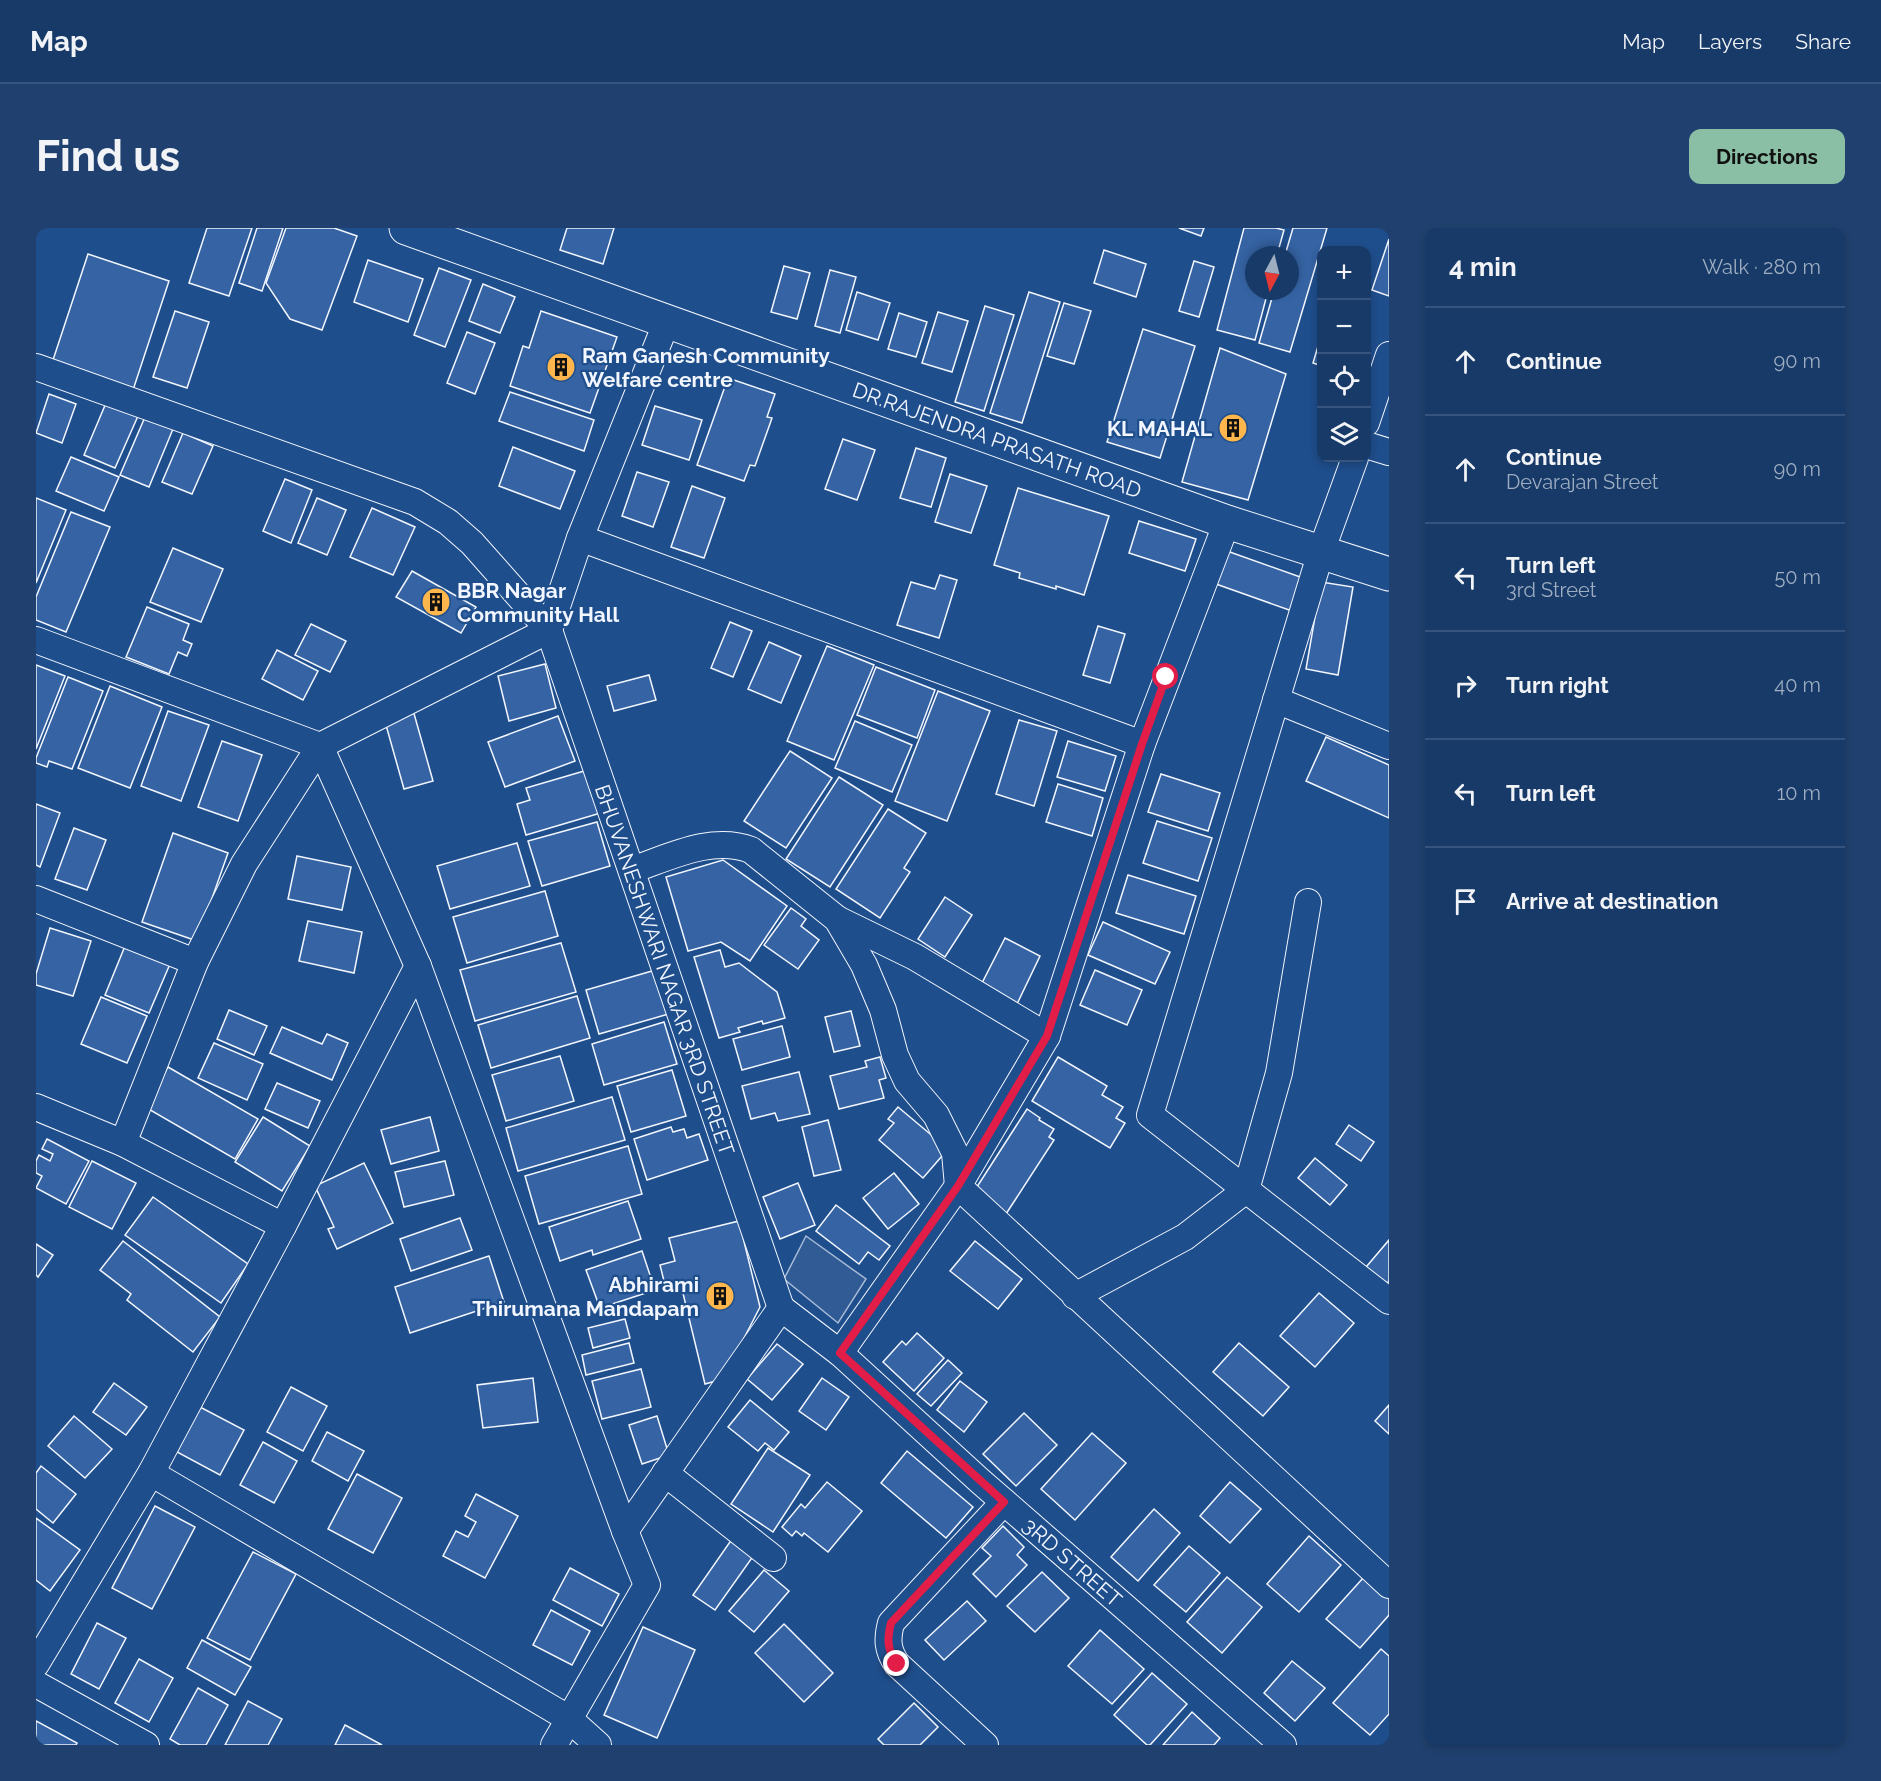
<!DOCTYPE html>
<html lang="en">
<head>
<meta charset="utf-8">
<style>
	:root { --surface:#173a69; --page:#20416f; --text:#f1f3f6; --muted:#9eadc0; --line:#36547d; --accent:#8abfa5 }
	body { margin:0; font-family:Raleway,sans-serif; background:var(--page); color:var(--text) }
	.controls { position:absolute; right:18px; top:18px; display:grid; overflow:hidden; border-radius:12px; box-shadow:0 3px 9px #0003 }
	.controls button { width:54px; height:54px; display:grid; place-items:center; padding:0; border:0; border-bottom:2px solid var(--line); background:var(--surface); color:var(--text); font:30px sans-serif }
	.compass { position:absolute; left:1209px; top:18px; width:54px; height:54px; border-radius:50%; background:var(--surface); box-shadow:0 3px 9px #0003; rotate:187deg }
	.stop { position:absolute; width:18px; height:18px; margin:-14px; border:4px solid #e11d48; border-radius:50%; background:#fff }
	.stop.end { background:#e11d48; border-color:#fff; box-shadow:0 2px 6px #0008 }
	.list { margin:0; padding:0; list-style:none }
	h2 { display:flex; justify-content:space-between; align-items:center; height:78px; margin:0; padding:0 24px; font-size:26px }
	h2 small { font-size:20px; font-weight:400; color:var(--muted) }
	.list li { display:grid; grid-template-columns:39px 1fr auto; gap:18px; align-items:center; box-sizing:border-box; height:108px; padding:0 24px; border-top:2px solid var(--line) }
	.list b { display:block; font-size:22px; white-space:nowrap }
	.list p { margin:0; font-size:20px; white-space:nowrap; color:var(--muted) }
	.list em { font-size:20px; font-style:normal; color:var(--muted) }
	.icon { flex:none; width:33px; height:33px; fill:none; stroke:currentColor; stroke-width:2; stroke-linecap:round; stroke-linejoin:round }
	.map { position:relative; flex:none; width:1353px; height:1517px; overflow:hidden; border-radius:12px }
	header { display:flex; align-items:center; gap:36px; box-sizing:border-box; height:84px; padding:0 30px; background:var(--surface); border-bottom:2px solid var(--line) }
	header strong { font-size:28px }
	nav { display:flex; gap:33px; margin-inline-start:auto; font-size:21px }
	.intro { display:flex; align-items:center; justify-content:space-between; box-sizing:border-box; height:144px; padding:0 36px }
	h1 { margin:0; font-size:42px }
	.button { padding:15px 27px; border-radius:12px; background:var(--accent); color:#111; font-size:21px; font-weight:700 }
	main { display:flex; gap:36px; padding:0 36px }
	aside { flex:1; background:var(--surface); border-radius:12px; box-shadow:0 3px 9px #0003 }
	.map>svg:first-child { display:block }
	.built { fill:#305b95; stroke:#a8bbd7; stroke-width:1.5 }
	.building { fill:#3563a3; stroke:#f2f6ff; stroke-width:1.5 }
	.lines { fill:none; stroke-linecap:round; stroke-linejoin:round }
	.minor-casing { stroke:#f2f6ff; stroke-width:28 }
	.tertiary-casing { stroke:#f2f6ff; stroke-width:35 }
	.minor { stroke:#1f4e8c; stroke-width:26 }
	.tertiary { stroke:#1f4e8c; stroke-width:33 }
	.route { stroke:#e11d48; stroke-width:8 }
	.labels { text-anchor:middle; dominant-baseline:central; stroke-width:4.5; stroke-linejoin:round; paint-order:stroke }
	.poi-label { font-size:21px; font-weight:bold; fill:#f2f6ff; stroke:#1f4e8c; text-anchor:start }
	.street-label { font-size:21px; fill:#f2f6ff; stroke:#1f4e8c }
</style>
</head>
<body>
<header>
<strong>Map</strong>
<nav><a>Map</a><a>Layers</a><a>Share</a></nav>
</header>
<div class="intro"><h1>Find us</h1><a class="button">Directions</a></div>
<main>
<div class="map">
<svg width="1353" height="1517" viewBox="0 0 1353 1517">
	<rect width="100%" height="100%" fill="#1f4e8c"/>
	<path class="built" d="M770,1008L830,1051L802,1095L748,1051Z"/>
	<g class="building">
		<path d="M171,0H216L193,68L153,55Z"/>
		<path d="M221,0H247L226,63L203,55Z"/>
		<path d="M250,0H298L321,8L286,102L254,91L230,55Z"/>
		<path d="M531,0H578L567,36L524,22Z"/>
		<path d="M1143,0H1168L1165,8Z"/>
		<path d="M1208,0H1240L1248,2L1241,27H1218V63H1232L1219,112L1181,102Z"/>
		<path d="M1257,0H1291L1254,124L1223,115L1238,63H1254V27H1249Z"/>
		<path d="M1353,11V68L1336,62Z"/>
		<path d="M1068,22L1110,36L1100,69L1058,55Z"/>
		<path d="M52,26L133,53L97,162L16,135Z"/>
		<path d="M332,32L387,51L372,94L318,74Z"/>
		<path d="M1158,33L1178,39L1163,89L1143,83Z"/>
		<path d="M748,38L774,45L761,91L735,84Z"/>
		<path d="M403,40L435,52L409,119L378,107Z"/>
		<path d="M794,42L820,49L804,105L779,98Z"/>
		<path d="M447,56L479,69L464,105L433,93Z"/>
		<path d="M821,64L854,75L842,112L810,102Z"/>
		<path d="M993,64L1024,74L986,195L954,185Z"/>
		<path d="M1028,75L1055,83L1038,136L1011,128Z"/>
		<path d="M949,78L978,87L948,183L919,174Z"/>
		<path d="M139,83L173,94L151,160L117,149Z"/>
		<path d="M505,83L581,109L554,185L474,158L487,118L493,120Z"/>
		<path d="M902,84L932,93L916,144L886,135Z"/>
		<path d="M863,85L891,94L880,129L852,121Z"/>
		<path d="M1107,101L1159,118L1124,230L1071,214Z"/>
		<path d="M431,104L459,115L439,166L411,155Z"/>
		<path d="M1285,108H1286V138L1277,135Z"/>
		<path d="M1184,120L1250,146L1212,272L1146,254Z"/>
		<path d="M692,150L739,166L731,189L736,190L719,238L714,237L708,253L661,237Z"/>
		<path d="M474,164L558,192L548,223L463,193Z"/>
		<path d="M13,166L40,176L26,215L0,205Z"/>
		<path d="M70,175L102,188L79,240L48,227Z"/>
		<path d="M619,178L666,192L653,232L606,217Z"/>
		<path d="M109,189L137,201L113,259L84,247Z"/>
		<path d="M147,205L177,218L156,266L126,254Z"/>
		<path d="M807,211L839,222L821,272L789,261Z"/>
		<path d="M477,219L539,243L524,281L463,258Z"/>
		<path d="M880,220L910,230L895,279L864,270Z"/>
		<path d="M35,229L83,249L68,283L20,263Z"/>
		<path d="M601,244L633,254L617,299L586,288Z"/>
		<path d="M914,246L951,258L935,305L899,294Z"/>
		<path d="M249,251L276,262L255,315L227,303Z"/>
		<path d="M656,258L689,270L668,330L635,319Z"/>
		<path d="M982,260L1073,288L1048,367L1020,358V361L983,350L984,345L958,337Z"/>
		<path d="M0,270L30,282L0,355Z"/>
		<path d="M281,270L310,282L291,327L262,315Z"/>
		<path d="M336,280L379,299L357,347L314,329Z"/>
		<path d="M35,284L74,299L30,404L0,392V369Z"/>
		<path d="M1103,293L1160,311L1149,343L1093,325Z"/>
		<path d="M137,320L187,341L165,394L114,374Z"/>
		<path d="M1191,323L1267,350L1256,383L1180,356Z"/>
		<path d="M376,343L440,379L425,405L360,369Z"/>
		<path d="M904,347L921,352L903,410L861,397L875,354L899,361Z"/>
		<path d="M1285,354L1317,359L1302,447L1270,441Z"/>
		<path d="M111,379L153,396L147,412L156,416L151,428L142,424L133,446L90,429Z"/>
		<path d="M694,394L716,403L697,449L675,440Z"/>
		<path d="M275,396L310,413L294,444L259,427Z"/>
		<path d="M1062,398L1089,406L1074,455L1047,447Z"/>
		<path d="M733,414L765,428L745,475L712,461Z"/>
		<path d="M791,418L838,437L798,532L751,513Z"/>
		<path d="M241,422L282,443L267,472L226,451Z"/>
		<path d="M509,436L520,480L473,493L462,448Z"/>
		<path d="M0,437L29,448L0,521Z"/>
		<path d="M840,439L899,462L881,510L821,487Z"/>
		<path d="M613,447L620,472L578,483L571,458Z"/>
		<path d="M32,449L67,463L36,541L13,533L11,539L0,535V530Z"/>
		<path d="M74,458L126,479L94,560L42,540Z"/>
		<path d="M902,463L954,483L911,593L859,573Z"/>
		<path d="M377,482L397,553L368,561L348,490Z"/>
		<path d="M132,483L173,497L145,573L105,558Z"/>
		<path d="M522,488L539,533L469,559L452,514Z"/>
		<path d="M983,492L1021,503L998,578L960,566Z"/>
		<path d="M819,493L876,517L856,564L799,540Z"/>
		<path d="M1290,509L1353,537V590L1270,553Z"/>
		<path d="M186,513L226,527L202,593L162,579Z"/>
		<path d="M1032,513L1080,528L1069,563L1021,549Z"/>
		<path d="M754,523L796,550L750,620L708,593Z"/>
		<path d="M555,541L568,584L490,607L481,576L494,572L490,560Z"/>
		<path d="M1125,546L1184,565L1172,603L1112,584Z"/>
		<path d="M803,549L847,577L794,659L750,631Z"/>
		<path d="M1022,556L1067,570L1056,608L1010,594Z"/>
		<path d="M0,576L24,585L4,639L0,637Z"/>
		<path d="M852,581L890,605L868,640L874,644L844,690L800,661Z"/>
		<path d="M1121,593L1176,610L1162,653L1107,635Z"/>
		<path d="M561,594L574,638L506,658L492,613Z"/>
		<path d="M38,600L70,612L51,662L19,651Z"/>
		<path d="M137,605L192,625L161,713L106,694Z"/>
		<path d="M481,615L494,658L414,681L401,638Z"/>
		<path d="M261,628L315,639L306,682L252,671Z"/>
		<path d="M687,632L751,678L714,733L685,714L652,723L630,649Z"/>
		<path d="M1092,647L1160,668L1148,706L1080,685Z"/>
		<path d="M509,663L522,708L431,735L417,689Z"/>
		<path d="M909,669L936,687L909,729L882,711Z"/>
		<path d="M755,680L770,691L765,698L783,712L762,741L728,717Z"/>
		<path d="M272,693L326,704L318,745L263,733Z"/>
		<path d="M1067,694L1134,724L1119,756L1052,727Z"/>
		<path d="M14,700L55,713L37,768L0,757V746Z"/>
		<path d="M969,710L1004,728L981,776L945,757Z"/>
		<path d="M525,715L540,764L439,793L424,742Z"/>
		<path d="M89,718L134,736L113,785L69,767Z"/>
		<path d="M684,722L689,739L703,735L741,764L749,790L727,796L726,793L702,800L704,804L683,810L658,729Z"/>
		<path d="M623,741L636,785L563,806L550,762Z"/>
		<path d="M1059,742L1106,762L1091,797L1044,777Z"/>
		<path d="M541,768L554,810L455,840L442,797Z"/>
		<path d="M65,769L111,788L91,835L45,816Z"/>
		<path d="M193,782L231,798L218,827L181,811Z"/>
		<path d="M815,783L824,818L798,824L789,789Z"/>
		<path d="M628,794L641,836L568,857L556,816Z"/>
		<path d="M746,798L754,829L706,842L697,811Z"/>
		<path d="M246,799L286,816L291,806L312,815L296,852L234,825Z"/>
		<path d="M178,815L227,836L211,872L162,850Z"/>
		<path d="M524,828L538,873L470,893L456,847Z"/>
		<path d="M844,829L850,850L843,852L848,870L803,881L794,848L831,839L829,833Z"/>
		<path d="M1022,829L1071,858L1066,867L1087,879L1080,890L1089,895L1074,920L996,873Z"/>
		<path d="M132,839L222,891L199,931L109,879Z"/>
		<path d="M636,842L650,888L595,904L581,858Z"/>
		<path d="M763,844L774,886L742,893L739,885L715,891L706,858Z"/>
		<path d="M241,855L284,873L272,900L229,881Z"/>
		<path d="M576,869L589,912L482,943L470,900Z"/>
		<path d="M862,879L912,921L887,950L843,912L858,895L852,891Z"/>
		<path d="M991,881L1004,890L1003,892L1018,901L1013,909L1018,912L970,986L937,965Z"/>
		<path d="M227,889L274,918L246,963L199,934Z"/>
		<path d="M394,889L403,923L355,936L345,902Z"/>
		<path d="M792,892L805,942L778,948L766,899Z"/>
		<path d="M1313,897L1338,914L1325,933L1300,916Z"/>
		<path d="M635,899L637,904L648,901L651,910L663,906L672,932L611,952L598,911Z"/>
		<path d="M11,911L53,933L30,976L0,960L6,948L0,945V933L3,927L14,933L17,926L6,921Z"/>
		<path d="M592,918L606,966L503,996L489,948Z"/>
		<path d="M1279,930L1311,957L1294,977L1262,950Z"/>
		<path d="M56,933L100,955L76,1001L33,979Z"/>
		<path d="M409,933L418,967L368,979L359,944Z"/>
		<path d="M328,935L357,995L301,1021L292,1001L298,999L279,958Z"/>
		<path d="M858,945L883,976L852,1001L827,970Z"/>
		<path d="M762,955L779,997L744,1011L727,969Z"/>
		<path d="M117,969L212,1036L185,1075L89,1007Z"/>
		<path d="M592,973L605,1011L557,1027L556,1022L524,1033L513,999Z"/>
		<path d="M800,977L854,1018L843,1032L832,1024L823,1036L780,1003Z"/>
		<path d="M424,990L436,1022L375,1043L364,1011Z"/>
		<path d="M703,993L724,1079L687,1151L669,1156L644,1053L629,1057L624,1037L639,1033L633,1010Z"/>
		<path d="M1353,1012V1053L1345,1062L1325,1045Z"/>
		<path d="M87,1013L184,1089L157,1124L91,1072L95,1066L64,1042Z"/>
		<path d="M939,1013L986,1051L962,1081L914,1043Z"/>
		<path d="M0,1016L17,1027L2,1049L0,1047Z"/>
		<path d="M606,1023L619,1062L564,1080L550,1042Z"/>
		<path d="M453,1028L468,1074L374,1105L359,1059Z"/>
		<path d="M1283,1065L1318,1095L1279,1139L1244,1108Z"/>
		<path d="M589,1091L594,1110L557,1120L552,1100Z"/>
		<path d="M881,1105L908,1130L878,1163L847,1134L866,1113L870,1117Z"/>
		<path d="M593,1115L598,1135L550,1147L546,1127Z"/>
		<path d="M1203,1115L1253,1159L1227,1188L1177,1144Z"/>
		<path d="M741,1116L767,1136L736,1172L711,1151Z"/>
		<path d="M912,1132L926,1145L895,1178L881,1166Z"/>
		<path d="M605,1141L615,1179L566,1191L556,1153Z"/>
		<path d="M497,1150L502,1194L447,1200L441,1157Z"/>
		<path d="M786,1150L813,1169L790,1202L763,1183Z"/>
		<path d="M924,1153L951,1174L928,1204L901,1182Z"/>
		<path d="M78,1155L111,1179L90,1207L57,1184Z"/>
		<path d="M255,1159L291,1178L267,1223L231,1204Z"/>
		<path d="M714,1172L753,1204L738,1222L729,1215L722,1223L692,1199Z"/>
		<path d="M1353,1177V1206L1339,1193Z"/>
		<path d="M164,1179L208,1202L184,1247L141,1224Z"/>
		<path d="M988,1185L1021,1217L980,1258L947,1226Z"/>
		<path d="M38,1188L76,1221L49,1250L12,1218Z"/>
		<path d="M621,1188L633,1227L606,1236L593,1197Z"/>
		<path d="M291,1204L328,1223L312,1253L276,1233Z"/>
		<path d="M1056,1205L1090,1235L1039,1292L1005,1261Z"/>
		<path d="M227,1214L261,1233L238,1275L204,1257Z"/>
		<path d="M732,1220L774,1247L737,1304L695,1276Z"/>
		<path d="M871,1223L937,1279L910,1310L845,1255Z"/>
		<path d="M5,1238L40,1266L17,1295L0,1281V1245Z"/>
		<path d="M321,1246L366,1270L337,1325L292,1301Z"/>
		<path d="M791,1254L826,1283L792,1324L768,1305L766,1308L760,1303L756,1308L746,1299L765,1276L769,1280Z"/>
		<path d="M1194,1254L1225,1281L1194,1315L1164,1288Z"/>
		<path d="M440,1266L482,1288L449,1350L407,1328L420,1303L432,1309L440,1294L429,1288Z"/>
		<path d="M119,1278L159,1299L116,1381L76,1360Z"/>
		<path d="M1118,1281L1144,1305L1102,1353L1075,1329Z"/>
		<path d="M0,1290L44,1322L14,1363L0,1352Z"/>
		<path d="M967,1298L988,1319L981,1327L991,1337L960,1369L937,1346L955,1328L946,1320Z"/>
		<path d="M1273,1308L1305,1337L1263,1384L1231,1356Z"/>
		<path d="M696,1311L718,1327L679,1382L657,1367Z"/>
		<path d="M1153,1318L1184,1345L1150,1384L1118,1357Z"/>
		<path d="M217,1324L260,1346L214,1432L171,1410Z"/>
		<path d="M534,1340L583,1366L566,1398L517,1372Z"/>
		<path d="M728,1342L753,1363L718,1404L693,1383Z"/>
		<path d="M1006,1344L1033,1370L999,1404L971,1378Z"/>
		<path d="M1191,1349L1226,1379L1186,1425L1151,1394Z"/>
		<path d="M1328,1349L1353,1371V1387L1324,1420L1290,1391Z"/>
		<path d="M931,1373L950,1393L908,1432L889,1412Z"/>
		<path d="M515,1382L554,1403L536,1437L497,1417Z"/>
		<path d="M61,1395L90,1410L63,1461L35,1446Z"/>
		<path d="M748,1396L797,1445L768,1474L719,1425Z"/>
		<path d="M607,1399L659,1422L621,1510L568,1487Z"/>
		<path d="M1064,1402L1108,1441L1076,1476L1032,1438Z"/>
		<path d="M166,1412L215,1439L199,1467L151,1440Z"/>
		<path d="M1345,1421L1353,1428V1486L1334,1507L1297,1475Z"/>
		<path d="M103,1431L137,1450L113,1494L79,1475Z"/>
		<path d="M1256,1433L1289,1460L1259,1493L1228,1465Z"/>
		<path d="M1116,1445L1151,1476L1114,1517H1111L1078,1487Z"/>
		<path d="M162,1460L192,1477L170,1517H144L134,1511Z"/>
		<path d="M212,1473L246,1491L232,1517H189Z"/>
		<path d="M878,1475L902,1499L884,1517H848L842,1511Z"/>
		<path d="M1156,1484L1184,1510L1178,1517H1127Z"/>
		<path d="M0,1493L41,1515L40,1517H0Z"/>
		<path d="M309,1497L346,1517H299Z"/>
	</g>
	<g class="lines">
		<g class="minor-casing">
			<g id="minor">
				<path id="s1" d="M0,139L379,274L412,294L436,315L513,402L745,1080"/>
				<path d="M1330,195L1353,127"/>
				<path d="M1330,217L1353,224"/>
				<path d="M1319,230L1285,324L1114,887L1353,1073"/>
				<path d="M544,310L1106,516"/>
				<path d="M0,412L284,518L208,636L159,734L87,915"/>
				<path d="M1240,472L1353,518"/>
				<path d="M596,642C634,629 676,607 715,622L801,691L828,737L847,782L859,827L871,853L900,887L919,925L922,958L1353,1357"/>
				<path d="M0,671L159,734"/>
				<path d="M801,691L879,729L1011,808"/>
				<path d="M0,879L87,915L247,998L115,1245L0,1436"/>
				<path d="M247,998L382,738"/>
				<path d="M1039,1068L1149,1009L1210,962L1243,845L1272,674"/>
				<path id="s2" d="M745,1080L804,1125L944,1253L1247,1517"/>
				<path d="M804,1125L922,958L1011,808L1106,516L1191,294"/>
				<path d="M115,1245L532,1490L562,1517"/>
				<path d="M629,1245L737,1330"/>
				<path d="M589,1303L745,1080"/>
				<path d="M0,1456L110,1517"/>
				<path d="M518,1517L611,1357L589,1303L382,738L284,518L513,402L544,310L631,93"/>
				<path d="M949,1517L861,1436C851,1422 851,1411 855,1395L968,1274"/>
			</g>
		</g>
		<g class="tertiary-casing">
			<g id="tertiary">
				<path id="s3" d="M370,0L1191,294L1353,346"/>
			</g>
		</g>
		<use href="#minor" class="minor"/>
		<use href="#tertiary" class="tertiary"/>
	</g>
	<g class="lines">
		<path class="route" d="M861,1436C851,1422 851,1411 855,1395L968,1274L804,1125L922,958L1011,808L1106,516L1130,449"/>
	</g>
	<defs>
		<g id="building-disc" transform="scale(1.5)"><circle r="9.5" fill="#ffb74d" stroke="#1f4e8c"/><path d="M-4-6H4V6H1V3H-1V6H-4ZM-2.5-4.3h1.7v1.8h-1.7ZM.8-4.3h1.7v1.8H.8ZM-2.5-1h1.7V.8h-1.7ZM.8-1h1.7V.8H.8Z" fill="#111"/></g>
	</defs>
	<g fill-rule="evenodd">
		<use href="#building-disc" x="525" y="139"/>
		<use href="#building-disc" x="1197" y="200"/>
		<use href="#building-disc" x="400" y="374"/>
		<use href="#building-disc" x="684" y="1068"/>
	</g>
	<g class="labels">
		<g class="poi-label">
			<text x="546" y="127">Ram Ganesh Community<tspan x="546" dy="24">Welfare centre</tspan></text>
			<text x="1176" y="200" text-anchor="end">KL MAHAL</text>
			<text x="421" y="362">BBR Nagar<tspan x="421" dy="24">Community Hall</tspan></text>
			<text x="663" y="1056" text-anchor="end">Abhirami<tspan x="663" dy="24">Thirumana Mandapam</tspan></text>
		</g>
		<g class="street-label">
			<text stroke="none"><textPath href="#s3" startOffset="628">DR.RAJENDRA PRASATH ROAD</textPath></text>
			<text stroke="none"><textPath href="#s1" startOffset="948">BHUVANESHWARI NAGAR 3RD STREET</textPath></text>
			<text stroke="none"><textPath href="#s2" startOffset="387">3RD STREET</textPath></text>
		</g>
	</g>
</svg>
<div class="controls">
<button>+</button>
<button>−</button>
<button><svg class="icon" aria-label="locate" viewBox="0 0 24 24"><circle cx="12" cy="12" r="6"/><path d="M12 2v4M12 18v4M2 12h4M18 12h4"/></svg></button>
<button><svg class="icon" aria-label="layers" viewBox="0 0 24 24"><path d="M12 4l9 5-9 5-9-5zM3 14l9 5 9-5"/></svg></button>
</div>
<svg class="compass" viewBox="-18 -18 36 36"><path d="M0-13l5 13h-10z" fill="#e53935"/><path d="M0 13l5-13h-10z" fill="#9eadc0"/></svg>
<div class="stop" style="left:1130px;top:449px"></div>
<div class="stop end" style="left:861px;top:1436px"></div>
</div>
<aside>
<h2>4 min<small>Walk · 280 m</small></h2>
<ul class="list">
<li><svg class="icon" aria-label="ahead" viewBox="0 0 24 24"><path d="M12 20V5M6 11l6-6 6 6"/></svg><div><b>Continue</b></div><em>90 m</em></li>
<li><svg class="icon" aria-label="ahead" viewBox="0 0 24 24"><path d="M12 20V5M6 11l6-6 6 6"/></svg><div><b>Continue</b><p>Devarajan Street</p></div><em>90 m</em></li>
<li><svg class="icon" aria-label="left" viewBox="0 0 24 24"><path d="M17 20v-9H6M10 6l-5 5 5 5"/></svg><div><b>Turn left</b><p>3rd Street</p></div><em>50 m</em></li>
<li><svg class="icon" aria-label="right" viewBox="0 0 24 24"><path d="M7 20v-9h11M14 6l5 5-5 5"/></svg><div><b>Turn right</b></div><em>40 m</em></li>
<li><svg class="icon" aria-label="left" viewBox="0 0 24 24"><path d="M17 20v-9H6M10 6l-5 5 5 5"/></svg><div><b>Turn left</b></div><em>10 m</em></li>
<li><svg class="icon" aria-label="arrive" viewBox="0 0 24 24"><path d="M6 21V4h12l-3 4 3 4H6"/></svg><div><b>Arrive at destination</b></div></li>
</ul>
</aside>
</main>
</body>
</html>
